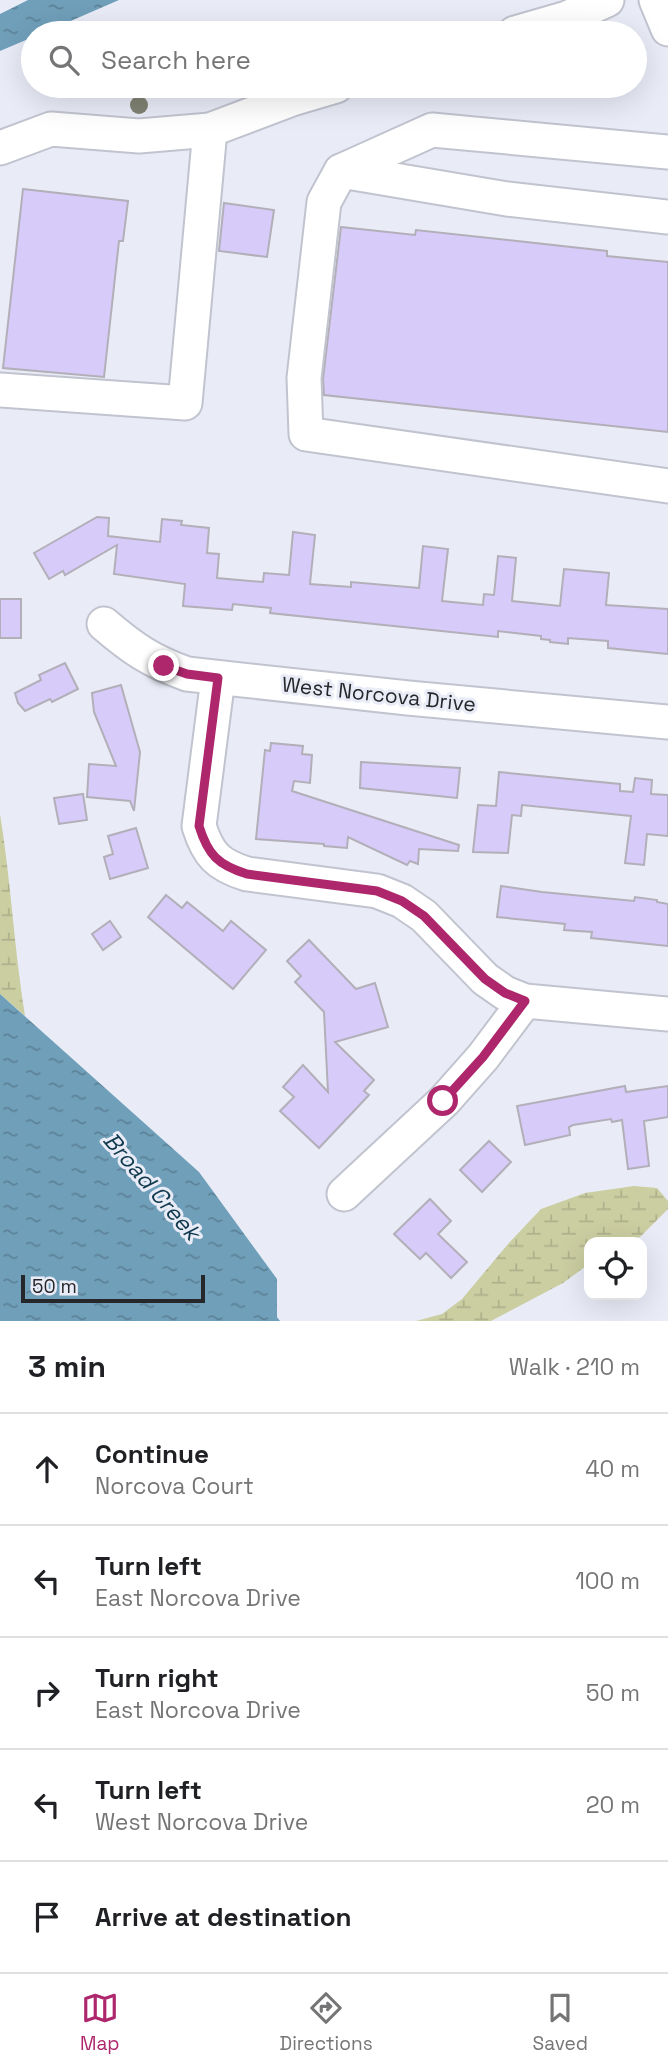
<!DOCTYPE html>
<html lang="en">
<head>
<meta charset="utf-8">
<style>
	:root { --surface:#fff; --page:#f2f2f2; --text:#202124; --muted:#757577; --line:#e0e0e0; --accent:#ae276c }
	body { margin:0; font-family:"Space Grotesk",sans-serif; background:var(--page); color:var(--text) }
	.controls { position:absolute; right:21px; bottom:21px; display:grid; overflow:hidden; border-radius:14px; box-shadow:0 7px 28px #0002 }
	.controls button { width:63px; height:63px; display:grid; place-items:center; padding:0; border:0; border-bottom:2px solid var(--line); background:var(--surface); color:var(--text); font:35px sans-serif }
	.scale { position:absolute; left:21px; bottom:18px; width:184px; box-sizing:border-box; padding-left:7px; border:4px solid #26272b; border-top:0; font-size:19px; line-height:24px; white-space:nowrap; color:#26272b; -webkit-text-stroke:5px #e9ecf7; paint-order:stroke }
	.stop { position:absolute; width:21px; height:21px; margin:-16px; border:5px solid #ae276c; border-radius:50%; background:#fff }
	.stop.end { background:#ae276c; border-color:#fff; box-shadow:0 2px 7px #0008 }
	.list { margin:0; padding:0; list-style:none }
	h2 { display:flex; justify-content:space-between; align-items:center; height:91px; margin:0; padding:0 28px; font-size:30px }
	h2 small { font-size:23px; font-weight:400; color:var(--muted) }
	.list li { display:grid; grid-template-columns:46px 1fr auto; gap:21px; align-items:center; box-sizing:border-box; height:112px; padding:0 28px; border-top:2px solid var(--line) }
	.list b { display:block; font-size:26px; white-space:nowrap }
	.list p { margin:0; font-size:23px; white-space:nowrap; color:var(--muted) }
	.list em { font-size:23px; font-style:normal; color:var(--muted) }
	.icon { flex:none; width:38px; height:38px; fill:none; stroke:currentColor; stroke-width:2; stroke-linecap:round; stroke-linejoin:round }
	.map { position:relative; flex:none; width:668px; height:1321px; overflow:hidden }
	.search { position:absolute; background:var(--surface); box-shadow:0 7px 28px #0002; left:21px; right:21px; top:21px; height:77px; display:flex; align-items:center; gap:18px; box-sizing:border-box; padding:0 24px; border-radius:38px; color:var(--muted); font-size:26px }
	.sheet { height:651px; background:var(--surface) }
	nav { display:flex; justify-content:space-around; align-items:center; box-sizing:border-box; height:98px; border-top:2px solid var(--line); background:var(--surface); font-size:19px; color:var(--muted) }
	nav a { display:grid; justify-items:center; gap:4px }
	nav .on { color:var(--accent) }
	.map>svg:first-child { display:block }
	.wetland { fill:url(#wetland-marsh) }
	.water { fill:url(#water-ripples) }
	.building { fill:#d7cbf9; stroke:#b2afb9; stroke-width:2 }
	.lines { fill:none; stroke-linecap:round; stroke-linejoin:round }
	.minor-casing { stroke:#c1c4cf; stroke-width:37 }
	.minor { stroke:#fff; stroke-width:33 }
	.tree { fill:#808272 }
	.route { stroke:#ae276c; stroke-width:9 }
	.labels { text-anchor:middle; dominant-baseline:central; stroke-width:6; stroke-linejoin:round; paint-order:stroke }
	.street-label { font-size:21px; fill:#26272b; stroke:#e9ecf7 }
	.water-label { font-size:23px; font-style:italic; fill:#11394d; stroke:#e9ecf7 }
</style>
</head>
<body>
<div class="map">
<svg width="668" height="1321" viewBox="0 0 668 1321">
	<defs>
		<pattern id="wetland-marsh" width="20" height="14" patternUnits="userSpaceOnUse" patternTransform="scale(1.75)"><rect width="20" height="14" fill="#cbcea1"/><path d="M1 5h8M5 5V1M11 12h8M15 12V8" fill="none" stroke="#aeb18b"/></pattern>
		<pattern id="water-ripples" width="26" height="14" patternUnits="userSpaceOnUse" patternTransform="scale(1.75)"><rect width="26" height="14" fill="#709fba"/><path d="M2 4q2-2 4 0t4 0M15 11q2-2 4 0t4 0" fill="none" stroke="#5c8297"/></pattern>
	</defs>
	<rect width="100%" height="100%" fill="#e9ecf7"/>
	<g class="wetland">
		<path d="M0,814C11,881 14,949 25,1016L0,994Z"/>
		<path d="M634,1186L657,1188L668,1201V1209L640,1237L623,1242H589V1264L563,1283L491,1321H416L442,1314L462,1299L508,1244L541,1209L585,1193Z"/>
	</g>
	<g class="water">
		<path d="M28,0H119L43,33H33V37L0,51V14Z"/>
		<path d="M0,994L199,1172L277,1279V1317L280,1321H0Z"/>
	</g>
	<g class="building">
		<path d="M23,189L128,201L123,241H119L104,377L3,368Z"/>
		<path d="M224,203L274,210L267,257L219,251Z"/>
		<path d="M341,227L415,235L416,230L607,251V256L668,262V432L324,395L323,379Z"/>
		<path d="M97,517L109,518L108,536L160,542L162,519L182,521L181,525L209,528L207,553L219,554L217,578L263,582L264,573L289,575L293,532L315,535L310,584L351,587V582L419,588L423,546L448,549L442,601L483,605L484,594L494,595L498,556L516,558L512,601L560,606L564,569L609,573L606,605L668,609V654L608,648V641L568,638V644L550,642V640L541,639V636L498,631V637L270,613L271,608L233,604L232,610L183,606L185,584L114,574L117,545L65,575L63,571L49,579L34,553Z"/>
		<rect x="0" y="599" width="21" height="39"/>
		<path d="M65,663L78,689L52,702L50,699L25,711L18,703L15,693L41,680L39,675Z"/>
		<path d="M121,685L140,752L134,811L130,801L87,797L89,764L116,766L94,712L92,693Z"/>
		<path d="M271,743L303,746L302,754L312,755L310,783L294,781L292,791L459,845L458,851L419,849L418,864L410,861L407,865L348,837L347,848L324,846V844L256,839L265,750L270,751Z"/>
		<path d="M361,762L460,768L457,798L360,788Z"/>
		<path d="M499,772L620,784V791L633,792L635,778L652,780L651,794L668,795V836L647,834L644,865L625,863L631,816L522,805L521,816L512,815L508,853L473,852L478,805L496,806Z"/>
		<path d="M83,794L87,820L59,824L54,798Z"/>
		<path d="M136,828L148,868L110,879L104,857L113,854L108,836Z"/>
		<path d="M501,886L542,892L634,901L635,897L657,900V902L668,904V946L591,938L592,932L564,930L565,924L497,917Z"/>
		<path d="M166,895L182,908L187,902L223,931L231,921L266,950L233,989L148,917Z"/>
		<path d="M110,921L121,937L103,950L92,934Z"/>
		<path d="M309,940L356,989L375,983L388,1027L335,1042L374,1080L364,1091L369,1095L319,1148L280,1111L294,1097L283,1087L303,1065L328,1092L324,1012L295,982L301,976L287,961Z"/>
		<path d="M625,1086L626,1092L668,1086V1117L644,1121L649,1166L628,1169L622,1120L612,1122L611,1119L573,1125L569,1127L570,1135L525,1145L517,1106Z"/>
		<path d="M489,1141L511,1162L482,1192L460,1170Z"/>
		<path d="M430,1199L451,1221L438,1234L467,1262L451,1278L426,1253L420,1259L394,1234Z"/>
	</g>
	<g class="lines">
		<g class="minor-casing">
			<g id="minor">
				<path d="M656,0L668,29"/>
				<path d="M515,33L567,18L607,0"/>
				<path d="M0,148L51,129L139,136L210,130L292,99L336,86"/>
				<path d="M668,152L432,130L341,171L507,199L668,217"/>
				<path d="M341,171L324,202L304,378L306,434L668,486"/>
				<path d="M0,390L185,403L210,130"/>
				<path d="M104,624C133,649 151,661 187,674L408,698L668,722"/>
				<path d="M218,678L199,826C208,855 218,865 247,874L377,891L402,901L424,916L485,979L505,993L525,1001L668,1014"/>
				<path d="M344,1194L444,1101L483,1057L525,1001"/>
			</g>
		</g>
		<use href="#minor" class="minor"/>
	</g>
	<circle class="tree" cx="139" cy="105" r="9"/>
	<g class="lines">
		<path class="route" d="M164,666L187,674L218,678L199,826C208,855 218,865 247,874L377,891L402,901L424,916L485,979L505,993L525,1001L483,1057L443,1101"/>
	</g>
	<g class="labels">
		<g class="street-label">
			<text transform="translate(379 694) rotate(6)">West Norcova Drive</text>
		</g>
		<g class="water-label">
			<text transform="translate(152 1186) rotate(49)">Broad Creek</text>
		</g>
	</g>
</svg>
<div class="controls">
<button><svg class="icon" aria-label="locate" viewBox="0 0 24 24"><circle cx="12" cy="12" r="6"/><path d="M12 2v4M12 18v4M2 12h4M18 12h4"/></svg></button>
</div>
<div class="scale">50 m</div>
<div class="stop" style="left:443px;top:1101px"></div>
<div class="stop end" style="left:164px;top:666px"></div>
<div class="search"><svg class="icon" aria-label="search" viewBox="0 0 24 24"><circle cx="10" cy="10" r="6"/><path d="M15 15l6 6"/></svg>Search here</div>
</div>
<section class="sheet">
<h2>3 min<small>Walk · 210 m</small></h2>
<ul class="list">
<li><svg class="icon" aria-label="ahead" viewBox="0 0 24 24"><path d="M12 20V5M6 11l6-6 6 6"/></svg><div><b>Continue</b><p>Norcova Court</p></div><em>40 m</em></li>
<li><svg class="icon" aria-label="left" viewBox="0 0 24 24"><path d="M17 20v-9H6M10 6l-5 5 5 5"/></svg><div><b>Turn left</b><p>East Norcova Drive</p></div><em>100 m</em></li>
<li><svg class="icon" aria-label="right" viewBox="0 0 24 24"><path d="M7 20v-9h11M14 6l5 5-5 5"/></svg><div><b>Turn right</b><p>East Norcova Drive</p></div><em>50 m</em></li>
<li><svg class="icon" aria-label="left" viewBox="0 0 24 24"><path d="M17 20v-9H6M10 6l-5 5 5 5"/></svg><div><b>Turn left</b><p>West Norcova Drive</p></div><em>20 m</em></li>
<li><svg class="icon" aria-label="arrive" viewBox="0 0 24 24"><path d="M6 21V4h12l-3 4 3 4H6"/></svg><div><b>Arrive at destination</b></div></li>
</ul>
</section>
<nav>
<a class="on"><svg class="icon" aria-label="map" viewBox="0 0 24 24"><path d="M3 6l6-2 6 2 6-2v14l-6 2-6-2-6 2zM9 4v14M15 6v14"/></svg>Map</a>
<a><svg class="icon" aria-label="directions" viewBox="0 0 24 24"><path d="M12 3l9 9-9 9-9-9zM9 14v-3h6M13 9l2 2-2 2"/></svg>Directions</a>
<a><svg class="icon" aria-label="saved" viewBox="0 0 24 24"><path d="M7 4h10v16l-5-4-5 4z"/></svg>Saved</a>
</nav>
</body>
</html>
